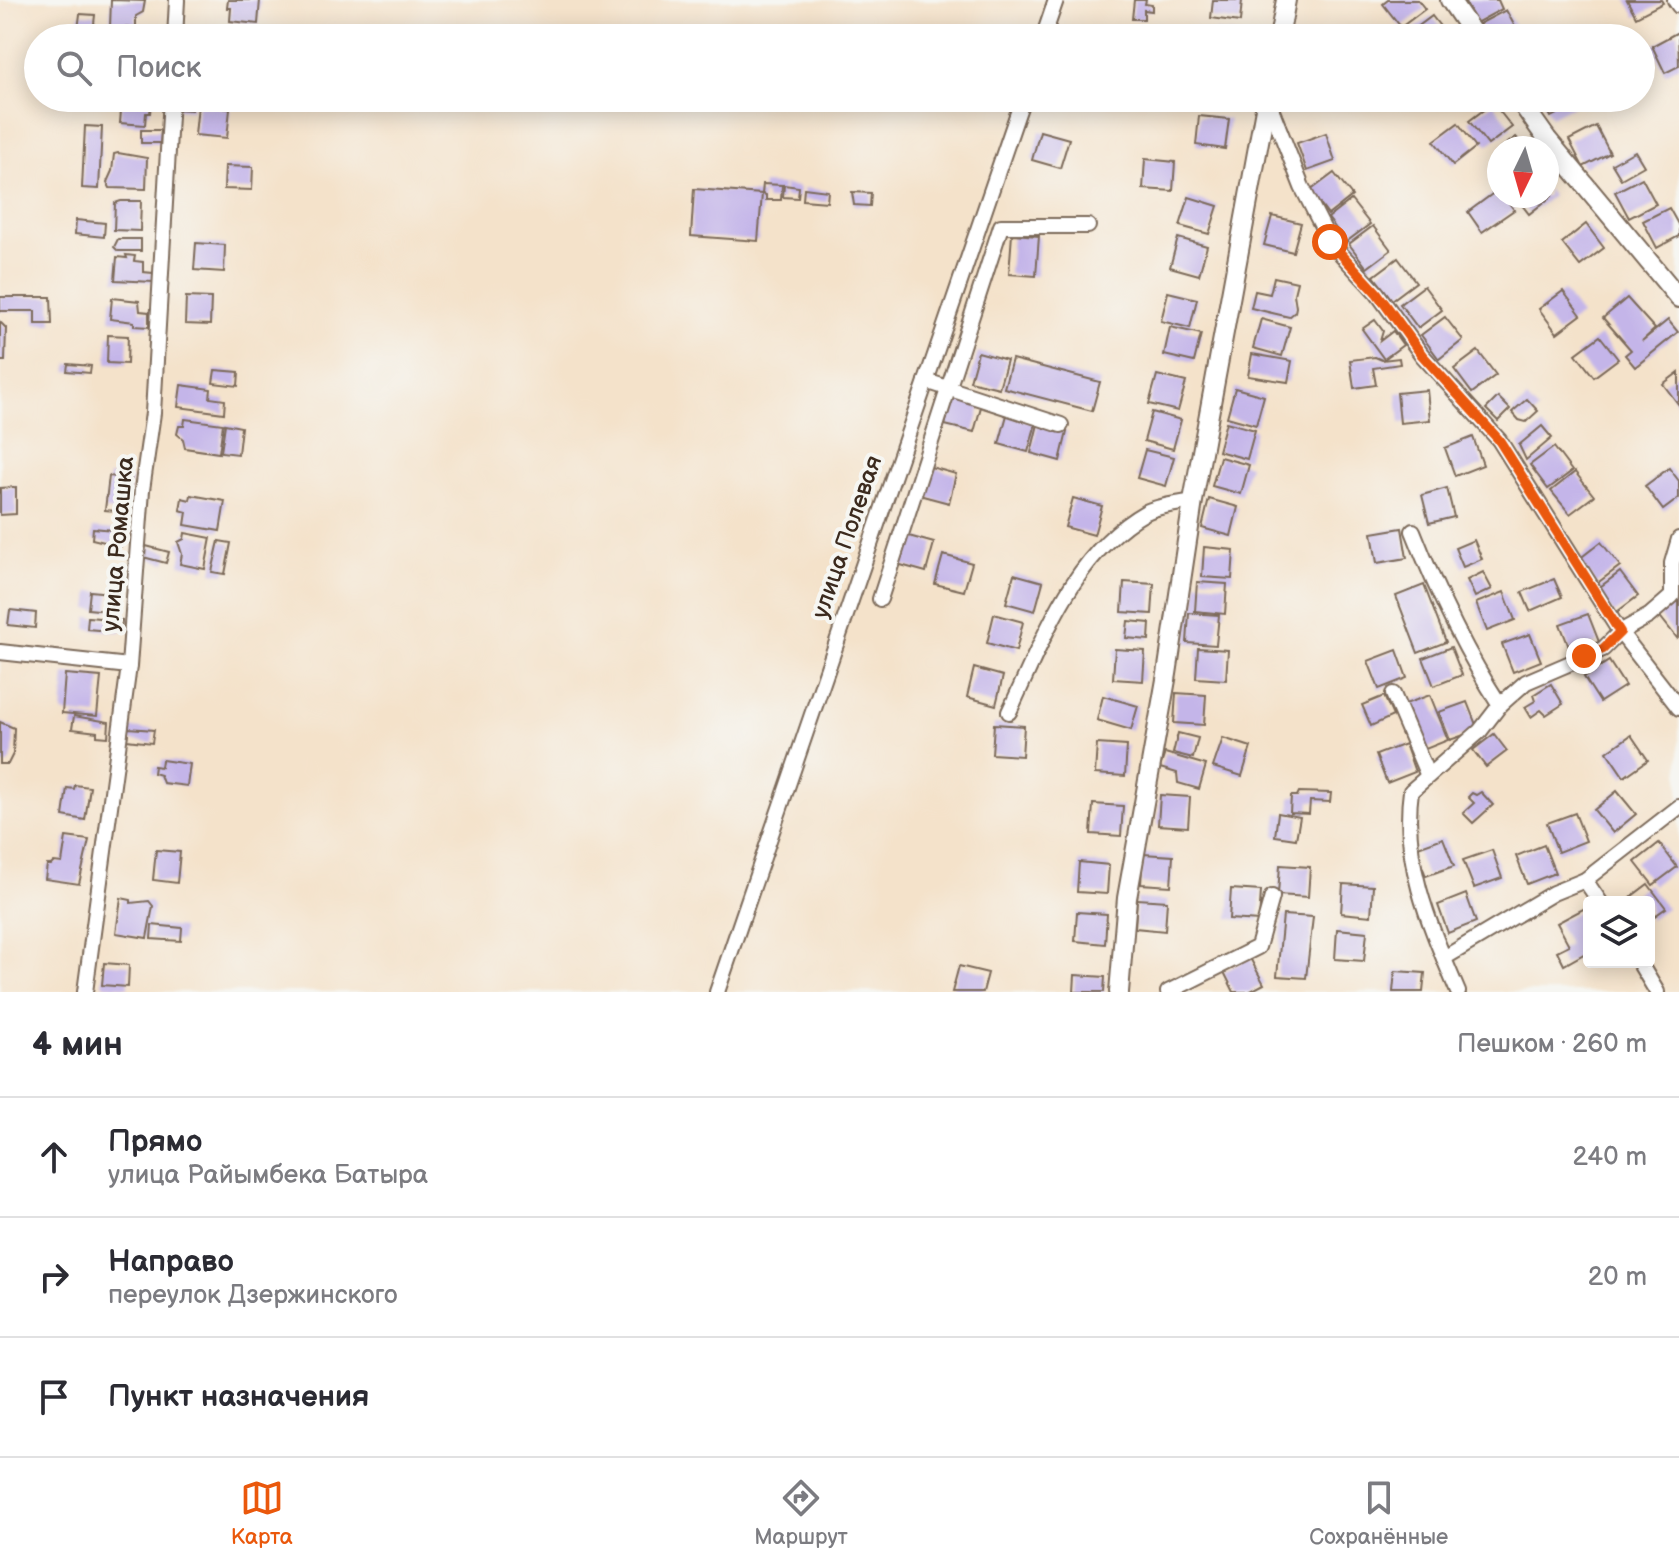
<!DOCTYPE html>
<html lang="ru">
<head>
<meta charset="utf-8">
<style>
	:root { --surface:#fff; --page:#f2f2f3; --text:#2b2b33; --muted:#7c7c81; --line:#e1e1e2; --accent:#ea580c }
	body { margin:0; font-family:"Balsamiq Sans",sans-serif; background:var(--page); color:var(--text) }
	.controls { position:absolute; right:24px; bottom:24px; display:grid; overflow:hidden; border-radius:8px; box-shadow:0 4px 20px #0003 }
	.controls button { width:72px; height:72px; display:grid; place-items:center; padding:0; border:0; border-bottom:2px solid var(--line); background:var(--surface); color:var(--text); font:40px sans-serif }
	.compass { position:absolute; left:1487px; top:136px; width:72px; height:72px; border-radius:50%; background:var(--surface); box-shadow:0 4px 20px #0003; rotate:185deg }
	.stop { position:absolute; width:24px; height:24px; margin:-18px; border:6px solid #ea580c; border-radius:50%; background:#fff }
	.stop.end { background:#ea580c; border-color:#fff; box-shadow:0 2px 8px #0008 }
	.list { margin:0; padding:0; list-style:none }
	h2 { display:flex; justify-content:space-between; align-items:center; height:104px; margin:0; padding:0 32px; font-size:34px }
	h2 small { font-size:26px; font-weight:400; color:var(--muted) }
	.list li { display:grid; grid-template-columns:52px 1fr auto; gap:24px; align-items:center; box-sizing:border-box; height:120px; padding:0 32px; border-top:2px solid var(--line) }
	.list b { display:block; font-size:30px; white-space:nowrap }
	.list p { margin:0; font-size:26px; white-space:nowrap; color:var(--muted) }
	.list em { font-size:26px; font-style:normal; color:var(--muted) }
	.icon { flex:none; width:44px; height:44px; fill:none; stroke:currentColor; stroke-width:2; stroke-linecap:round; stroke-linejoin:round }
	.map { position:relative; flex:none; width:1679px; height:992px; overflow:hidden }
	.search { position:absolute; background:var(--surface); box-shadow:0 4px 20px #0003; left:24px; right:24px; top:24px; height:88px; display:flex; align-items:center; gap:20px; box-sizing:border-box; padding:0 28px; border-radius:44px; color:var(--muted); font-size:30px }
	.sheet { height:464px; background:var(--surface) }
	nav { display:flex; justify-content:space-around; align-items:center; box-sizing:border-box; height:112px; border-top:2px solid var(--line); background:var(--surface); font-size:22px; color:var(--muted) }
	nav a { display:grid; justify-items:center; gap:4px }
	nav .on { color:var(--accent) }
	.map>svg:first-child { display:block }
	.building { fill:#c4b5e9 }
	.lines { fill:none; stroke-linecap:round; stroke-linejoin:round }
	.minor-casing { stroke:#7c6a5a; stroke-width:18 }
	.tertiary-casing { stroke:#7c6a5a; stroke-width:22 }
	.minor { stroke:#fff; stroke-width:14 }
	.tertiary { stroke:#fff; stroke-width:18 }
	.route { stroke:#ea580c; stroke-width:10 }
	.labels { text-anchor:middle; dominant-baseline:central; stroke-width:8; stroke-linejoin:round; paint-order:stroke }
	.street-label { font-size:24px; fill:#3b2a1e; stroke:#f6f6f2 }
</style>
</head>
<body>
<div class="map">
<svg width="1679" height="992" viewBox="0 0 1679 992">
	<rect width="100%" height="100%" fill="#f6f6f2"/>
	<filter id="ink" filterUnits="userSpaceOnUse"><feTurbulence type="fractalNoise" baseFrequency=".0125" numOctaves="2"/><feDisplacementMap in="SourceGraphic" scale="16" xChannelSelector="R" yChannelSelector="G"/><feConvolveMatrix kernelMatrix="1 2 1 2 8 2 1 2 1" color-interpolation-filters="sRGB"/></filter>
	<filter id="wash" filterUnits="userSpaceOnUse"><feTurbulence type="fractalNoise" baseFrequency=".006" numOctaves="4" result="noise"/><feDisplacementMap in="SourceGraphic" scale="32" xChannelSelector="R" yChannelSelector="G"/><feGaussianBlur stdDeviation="1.8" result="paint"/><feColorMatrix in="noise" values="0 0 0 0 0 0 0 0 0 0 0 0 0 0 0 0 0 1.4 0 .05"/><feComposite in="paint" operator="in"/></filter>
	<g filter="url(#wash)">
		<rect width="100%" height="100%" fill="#f4e2ca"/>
		<g id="blocks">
			<g class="building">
				<path d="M111,0L145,1L143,12L136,16V28L110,27Z"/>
				<path d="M228,0H260L258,24L230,21L231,8H227Z"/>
				<path d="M1134,0H1146L1145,4L1152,5V11L1144,10V19H1132Z"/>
				<path d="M1213,0H1242L1240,22L1211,18Z"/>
				<path d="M1388,0H1418L1425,9L1401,27L1383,4Z"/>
				<path d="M1464,0H1498L1502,9L1476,23Z"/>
				<path d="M1627,0H1661L1663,3L1636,17Z"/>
				<path d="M1506,10L1520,36L1487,38L1479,24Z"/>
				<path d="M80,14L95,15L93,32L78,30Z"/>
				<path d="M1432,16L1449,38H1411L1408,34Z"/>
				<path d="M1173,27L1194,28L1193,38H1172Z"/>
				<path d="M1215,32L1236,34V38H1214Z"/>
				<path d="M1678,32L1679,66L1665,73L1652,46Z"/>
				<path d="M122,98H147L151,104L150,113H146L145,125L120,123Z"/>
				<path d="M1205,98H1235L1234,107L1204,105Z"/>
				<path d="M1541,98H1575L1578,103L1551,117Z"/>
				<path d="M179,100L192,101V110L178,109Z"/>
				<path d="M1493,103L1512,127L1488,145L1469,121Z"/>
				<path d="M198,105L230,109L227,138L195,135Z"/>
				<path d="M1199,116L1229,119L1225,149L1196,145Z"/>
				<path d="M1458,123L1476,147L1453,165L1434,141Z"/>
				<path d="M85,126L102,127L99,189L82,188Z"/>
				<path d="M1596,126L1610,153L1583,167L1569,140Z"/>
				<path d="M141,130H161L160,143H141Z"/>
				<path d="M1040,131L1069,139L1060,168L1032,160Z"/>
				<path d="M1326,133L1335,161L1307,171L1297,143Z"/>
				<path d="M1516,137L1525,148H1501Z"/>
				<path d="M1635,151L1644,166L1621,179L1612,164Z"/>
				<path d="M118,153L147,158L146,189L110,188L107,182L112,171L114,154Z"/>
				<path d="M1145,159L1175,162L1173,191L1143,189Z"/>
				<path d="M225,166L253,167L252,190L224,189Z"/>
				<path d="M1334,173L1352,196L1328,215L1310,191Z"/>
				<path d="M1642,178L1656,204L1629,218L1615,192Z"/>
				<path d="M763,184L782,185L781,200H766V195L762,194Z"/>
				<path d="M784,185L799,187L798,198L783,197Z"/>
				<path d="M804,188L828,191L827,202L803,200Z"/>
				<path d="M694,189L762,194L758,241L691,236Z"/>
				<path d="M1499,189V196H1504L1514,210L1482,232L1468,212Z"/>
				<path d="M1547,189L1552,196L1529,214L1515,196H1547Z"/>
				<path d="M852,192L871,193L870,206L854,205Z"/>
				<path d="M1189,197L1218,206L1209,234L1180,226Z"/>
				<path d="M1351,200L1370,224L1346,242L1328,218Z"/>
				<path d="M121,201H141L140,231L114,230L115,203Z"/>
				<path d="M1669,208L1679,226V236L1657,248L1643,221Z"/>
				<path d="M1272,216L1301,223L1293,252L1264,245Z"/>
				<path d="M76,220L105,223L104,237L75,234Z"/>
				<path d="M1586,224L1604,248L1580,266L1562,243Z"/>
				<path d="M1373,226L1391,250L1367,268L1349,244Z"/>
				<path d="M1012,234L1039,236L1036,276L1009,274Z"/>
				<path d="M1178,238L1207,246L1199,275L1170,267Z"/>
				<path d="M118,239H141V251H118L114,247Z"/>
				<path d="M196,243L225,245L224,272L194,270Z"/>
				<path d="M126,255L135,256L134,261L143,262V272L153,273V282L115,280L117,257L127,258Z"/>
				<path d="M1398,258L1416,282L1392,300L1374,276Z"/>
				<path d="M1274,277L1297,282L1294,294L1296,307L1295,312L1289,317L1251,308L1255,291L1270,294Z"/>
				<path d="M1424,286L1442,310L1418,328L1400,304Z"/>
				<path d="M1563,291L1581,315L1557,333L1539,309Z"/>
				<path d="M1168,292L1197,299L1190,328L1161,321Z"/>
				<path d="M0,297H51L52,324H35V311H0Z"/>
				<path d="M186,297L211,298L210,325L185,324Z"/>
				<path d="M112,298L139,301L140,311L149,312V327L134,326V322L110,319Z"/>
				<path d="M1627,298L1655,329L1642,341L1668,320L1678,332L1635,367L1625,355L1631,350L1603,318Z"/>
				<path d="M1445,317L1463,340L1439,359L1421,335Z"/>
				<path d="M1261,319L1290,327L1282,356L1253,348Z"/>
				<path d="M1375,320L1383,331L1380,341L1393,331L1403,345L1384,359L1362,329Z"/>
				<path d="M0,322L6,328L5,361H0Z"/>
				<path d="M1170,327L1201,334L1194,362L1164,355Z"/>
				<path d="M108,335L128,336L127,364L107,363Z"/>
				<path d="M1600,336L1618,359L1594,377L1576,354Z"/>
				<path d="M1478,351L1496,375L1472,393L1454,369Z"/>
				<path d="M978,352L1007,360L999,388L970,381Z"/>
				<path d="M1252,354L1292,361L1288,382L1248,376Z"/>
				<path d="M1375,357L1382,360L1399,358L1400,364L1373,368L1376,385L1354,388L1350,360Z"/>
				<path d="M1012,359L1100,382L1092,411L1004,388Z"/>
				<path d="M68,364L91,366L90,373L67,371Z"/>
				<path d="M215,370L239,372L238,386L213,383Z"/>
				<path d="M1679,372V405L1663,384Z"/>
				<path d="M1157,375L1186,382L1178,411L1149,404Z"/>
				<path d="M181,385L211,389L210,398L225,400L224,413L178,407Z"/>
				<path d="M1235,388L1264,396L1256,425L1227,417Z"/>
				<path d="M1427,390L1430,420L1400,423L1397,393Z"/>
				<path d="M953,396L982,403L974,432L945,425Z"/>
				<path d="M1498,397L1510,409L1498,421L1486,409Z"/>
				<path d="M1527,399L1538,411L1526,422L1519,420L1512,412Z"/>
				<path d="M1152,412L1181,420L1173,449L1144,441Z"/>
				<path d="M1007,415L1036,423L1028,452L999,444Z"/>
				<path d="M185,419L223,424L219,453L185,448L183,439L177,434L179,426H184Z"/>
				<path d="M1226,422L1255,430L1247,459L1218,451Z"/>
				<path d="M225,424L241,427L238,454L221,452Z"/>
				<path d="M1038,424L1067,432L1060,461L1031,453Z"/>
				<path d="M1542,426L1552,438L1526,460L1519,445Z"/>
				<path d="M1473,437L1483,465L1455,476L1445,448Z"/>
				<path d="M1554,447L1572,471L1548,489L1530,465Z"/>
				<path d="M1145,450L1174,457L1166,486L1137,478Z"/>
				<path d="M1220,457L1249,465L1241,494L1212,486Z"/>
				<path d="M927,466L956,474L949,503L919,495Z"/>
				<path d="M1669,468L1679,481V498L1663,510L1645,486Z"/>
				<path d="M1575,472L1594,496L1570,514L1551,491Z"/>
				<path d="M109,476L131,479L127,512L105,510Z"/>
				<path d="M16,487V514L0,515V488Z"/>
				<path d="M1447,488L1454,517L1429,523L1422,495Z"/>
				<path d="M191,495L225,501L220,531L185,525L187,512L180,510L182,498L190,500Z"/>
				<path d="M1073,498L1102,506L1094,535L1065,527Z"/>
				<path d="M1209,499L1238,507L1231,536L1202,528Z"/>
				<path d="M93,528L123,531L121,546L92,539Z"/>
				<path d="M1402,528L1407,558L1377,563L1372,533Z"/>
				<path d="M185,533L211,538L205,569L180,564L182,554L178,542L184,539Z"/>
				<path d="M905,535L934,543L926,572L897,564Z"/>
				<path d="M1474,540L1482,559L1463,567L1455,548Z"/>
				<path d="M219,541L231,543L225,574L212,572Z"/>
				<path d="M1601,542L1620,566L1596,584L1578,560Z"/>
				<path d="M146,546L169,552L166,563L143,557Z"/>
				<path d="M1204,547L1234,550L1232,579L1202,577Z"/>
				<path d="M943,555L972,563L964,591L935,584Z"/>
				<path d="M1483,572L1492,589L1475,597L1467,580Z"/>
				<path d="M1620,572L1638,596L1614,614L1596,590Z"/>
				<path d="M1014,574L1043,582L1035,611L1006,603Z"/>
				<path d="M1554,579L1562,597L1530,611L1522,592Z"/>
				<path d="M1124,582L1154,584L1152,614L1122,612Z"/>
				<path d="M1197,582L1227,584L1225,614L1195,611Z"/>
				<path d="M1424,585L1446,642L1418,653L1396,596Z"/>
				<path d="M90,591L110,593L108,611L88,609Z"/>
				<path d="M1504,592L1515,620L1487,631L1476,603Z"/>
				<path d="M1679,598V636L1677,638L1658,614Z"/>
				<path d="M10,610L36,613L35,628L8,625Z"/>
				<path d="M1189,613L1219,615L1216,645L1187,643Z"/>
				<path d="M994,614L1023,622L1016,651L987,643Z"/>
				<path d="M1588,614L1599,642L1571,652L1560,624Z"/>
				<path d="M88,617L122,620L121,632L87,629Z"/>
				<path d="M1128,621L1150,623L1149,640L1126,638Z"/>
				<path d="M1530,634L1541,661L1513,672L1502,644Z"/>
				<path d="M1451,647L1462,675L1434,686L1423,658Z"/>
				<path d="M1198,648L1228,650L1226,680L1196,678Z"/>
				<path d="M1115,649L1145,651L1143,681L1113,679Z"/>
				<path d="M1397,650L1407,678L1379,689L1368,661Z"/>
				<path d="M1609,661L1625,686L1600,702L1584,677Z"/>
				<path d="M974,668L1003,676L996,705L967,697Z"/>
				<path d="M65,674L101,677L97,716L62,713Z"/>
				<path d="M1551,684L1563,704L1546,715L1541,710L1531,717L1525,707L1535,701L1533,695Z"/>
				<path d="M1176,693L1206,695L1204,725L1174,723Z"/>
				<path d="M1430,695L1448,740L1423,750L1405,704Z"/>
				<path d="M1103,696L1138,706L1131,730L1097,720Z"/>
				<path d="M1384,696L1393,716L1371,726L1362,705Z"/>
				<path d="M1467,702L1478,730L1450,740L1439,712Z"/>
				<path d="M74,716L109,722L108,737L97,736V732L72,729Z"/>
				<path d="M0,722L14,728L13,754L8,764H0Z"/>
				<path d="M994,724L1024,726L1022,756L992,754Z"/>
				<path d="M128,728L154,730L152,743L127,740Z"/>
				<path d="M1178,733L1198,738L1193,758L1173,753Z"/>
				<path d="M1494,734L1507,751L1486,767L1473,750Z"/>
				<path d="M1631,735L1648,760L1624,777L1607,752Z"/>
				<path d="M1223,738L1251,747L1242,776L1213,767Z"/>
				<path d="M1097,744L1127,746L1125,776L1095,774Z"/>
				<path d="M1405,744L1415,772L1387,783L1376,755Z"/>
				<path d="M1165,753L1206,765L1199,789L1178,783L1177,773L1160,768Z"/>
				<path d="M162,760L190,764L187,786L163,783L160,775L153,773L154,766L161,767Z"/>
				<path d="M75,785L90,787L85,820L63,816L67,788L74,789Z"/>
				<path d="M1617,791L1636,814L1613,833L1594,810Z"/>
				<path d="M1299,792L1331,793L1330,802L1310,801L1309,814L1290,813L1291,796H1297Z"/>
				<path d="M1481,792L1493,805L1473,823L1463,813L1474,803L1468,797L1472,793L1476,795Z"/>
				<path d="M1160,795L1190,797L1188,827L1158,825Z"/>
				<path d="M1093,804L1123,806L1121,836L1091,834Z"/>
				<path d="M1278,813L1300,817L1296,839L1275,836Z"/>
				<path d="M1575,813L1586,841L1558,852L1547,823Z"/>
				<path d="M66,837L89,840L79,884L45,879L47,865H51L54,862L62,863Z"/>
				<path d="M1443,838L1454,866L1426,876L1415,848Z"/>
				<path d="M1659,843L1677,867L1653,885L1635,862Z"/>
				<path d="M1544,845L1555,873L1527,884L1516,856Z"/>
				<path d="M156,850L180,852L177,883L153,880Z"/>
				<path d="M1492,850L1502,878L1474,888L1463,860Z"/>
				<path d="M1143,854L1173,856L1171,886L1141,884Z"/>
				<path d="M1079,862L1109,865L1107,894L1077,892Z"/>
				<path d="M1280,865L1310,867L1308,897L1278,895Z"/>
				<path d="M1343,884L1373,886L1371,916L1341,913Z"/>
				<path d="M1648,884L1666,908L1649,920V902H1624Z"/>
				<path d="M1231,889L1261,891L1259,921L1229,919Z"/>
				<path d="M1466,894L1476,922L1448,933L1438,905Z"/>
				<path d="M121,898L131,900V903L149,901L153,906L147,938L116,933Z"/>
				<path d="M1137,899L1167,901L1165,931L1135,928Z"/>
				<path d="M1585,908L1589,915V951L1564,965L1557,951L1569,945L1557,923Z"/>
				<path d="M1077,912L1107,914L1105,944L1075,941Z"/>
				<path d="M1283,915L1313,917L1306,978L1277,976Z"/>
				<path d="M152,925L182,928L181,941L151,939Z"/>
				<path d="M1337,929L1367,932L1364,961L1335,959Z"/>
				<path d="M1250,958L1264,984L1249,992H1234L1224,972Z"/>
				<path d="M104,963L129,965L128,987L102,985Z"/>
				<path d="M959,966L988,973L983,992H952Z"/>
				<path d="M1395,971L1425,973L1423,992H1393Z"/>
				<path d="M1075,975L1105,977L1104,992H1074Z"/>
			</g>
		</g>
	</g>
	<g filter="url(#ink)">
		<use href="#blocks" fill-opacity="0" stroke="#7c6a5a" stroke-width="2"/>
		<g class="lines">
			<g class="minor-casing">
				<g id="minor">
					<path d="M1675,0L1679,6"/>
					<path d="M175,38L177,0"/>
					<path d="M1043,38L1056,0"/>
					<path d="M1267,98L1302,187L1330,242L1377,293L1422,355L1499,440L1620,632L1679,708"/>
					<path d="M926,381L1061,425"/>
					<path d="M1413,531C1437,592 1464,650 1500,705L1526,682L1603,649L1620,632L1649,616L1672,596V563L1679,539"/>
					<path d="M880,599L1001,226H1088"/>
					<path d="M0,652L129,666"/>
					<path d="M1393,694L1428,776"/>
					<path d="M1009,712C1044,639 1072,554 1146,512C1159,505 1179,504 1193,501"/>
					<path d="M1585,880L1600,902"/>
					<path d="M1444,958L1553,893L1585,880L1679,807"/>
					<path d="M1639,962L1657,992"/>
					<path d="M85,992L129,666L142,490L153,413L171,98"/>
					<path d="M717,992L1023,98"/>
					<path d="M1168,992L1258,947L1272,897"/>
					<path d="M1458,992C1431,928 1401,862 1411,791L1480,731L1500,705"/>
				</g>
			</g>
			<g class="tertiary-casing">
				<g id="tertiary">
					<path d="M1450,0L1476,38"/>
					<path d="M1279,38L1286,0"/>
					<path d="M1518,98L1547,139L1679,298"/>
					<path d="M1119,992L1127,898L1167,674L1193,501L1267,98"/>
				</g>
			</g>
			<use href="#minor" class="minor"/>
			<use href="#tertiary" class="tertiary"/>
		</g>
	</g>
	<g class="lines" filter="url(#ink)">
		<path class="route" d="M1330,242L1377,293L1422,355L1499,440L1620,632L1603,649L1584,656"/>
	</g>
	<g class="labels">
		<g class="street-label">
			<text transform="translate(847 537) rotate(-71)">улица Полевая</text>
			<text transform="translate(118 544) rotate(-85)">улица Ромашка</text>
		</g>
	</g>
</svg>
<div class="controls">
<button><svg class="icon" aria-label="layers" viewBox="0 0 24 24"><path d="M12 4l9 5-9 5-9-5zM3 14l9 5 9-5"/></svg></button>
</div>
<svg class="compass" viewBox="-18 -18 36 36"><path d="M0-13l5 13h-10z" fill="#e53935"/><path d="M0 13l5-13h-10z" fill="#7c7c81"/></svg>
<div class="stop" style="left:1330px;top:242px"></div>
<div class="stop end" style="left:1584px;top:656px"></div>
<div class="search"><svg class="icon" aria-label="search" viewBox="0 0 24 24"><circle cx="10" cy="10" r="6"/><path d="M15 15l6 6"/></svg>Поиск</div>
</div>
<section class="sheet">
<h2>4 мин<small>Пешком · 260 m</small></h2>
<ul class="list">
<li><svg class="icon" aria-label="ahead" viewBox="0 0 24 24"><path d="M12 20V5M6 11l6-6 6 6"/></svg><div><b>Прямо</b><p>улица Райымбека Батыра</p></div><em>240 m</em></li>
<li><svg class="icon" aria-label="right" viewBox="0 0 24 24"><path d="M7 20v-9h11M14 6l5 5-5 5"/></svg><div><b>Направо</b><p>переулок Дзержинского</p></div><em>20 m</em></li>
<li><svg class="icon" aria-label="arrive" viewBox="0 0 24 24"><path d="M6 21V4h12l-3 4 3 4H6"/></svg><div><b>Пункт назначения</b></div></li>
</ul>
</section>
<nav>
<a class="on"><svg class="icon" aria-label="map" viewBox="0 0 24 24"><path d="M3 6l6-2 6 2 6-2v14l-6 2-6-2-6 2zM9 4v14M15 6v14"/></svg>Карта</a>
<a><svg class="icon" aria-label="directions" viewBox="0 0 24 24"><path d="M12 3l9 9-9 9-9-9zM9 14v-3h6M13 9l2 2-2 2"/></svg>Маршрут</a>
<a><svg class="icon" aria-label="saved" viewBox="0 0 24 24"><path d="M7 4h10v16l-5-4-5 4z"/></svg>Сохранённые</a>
</nav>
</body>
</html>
